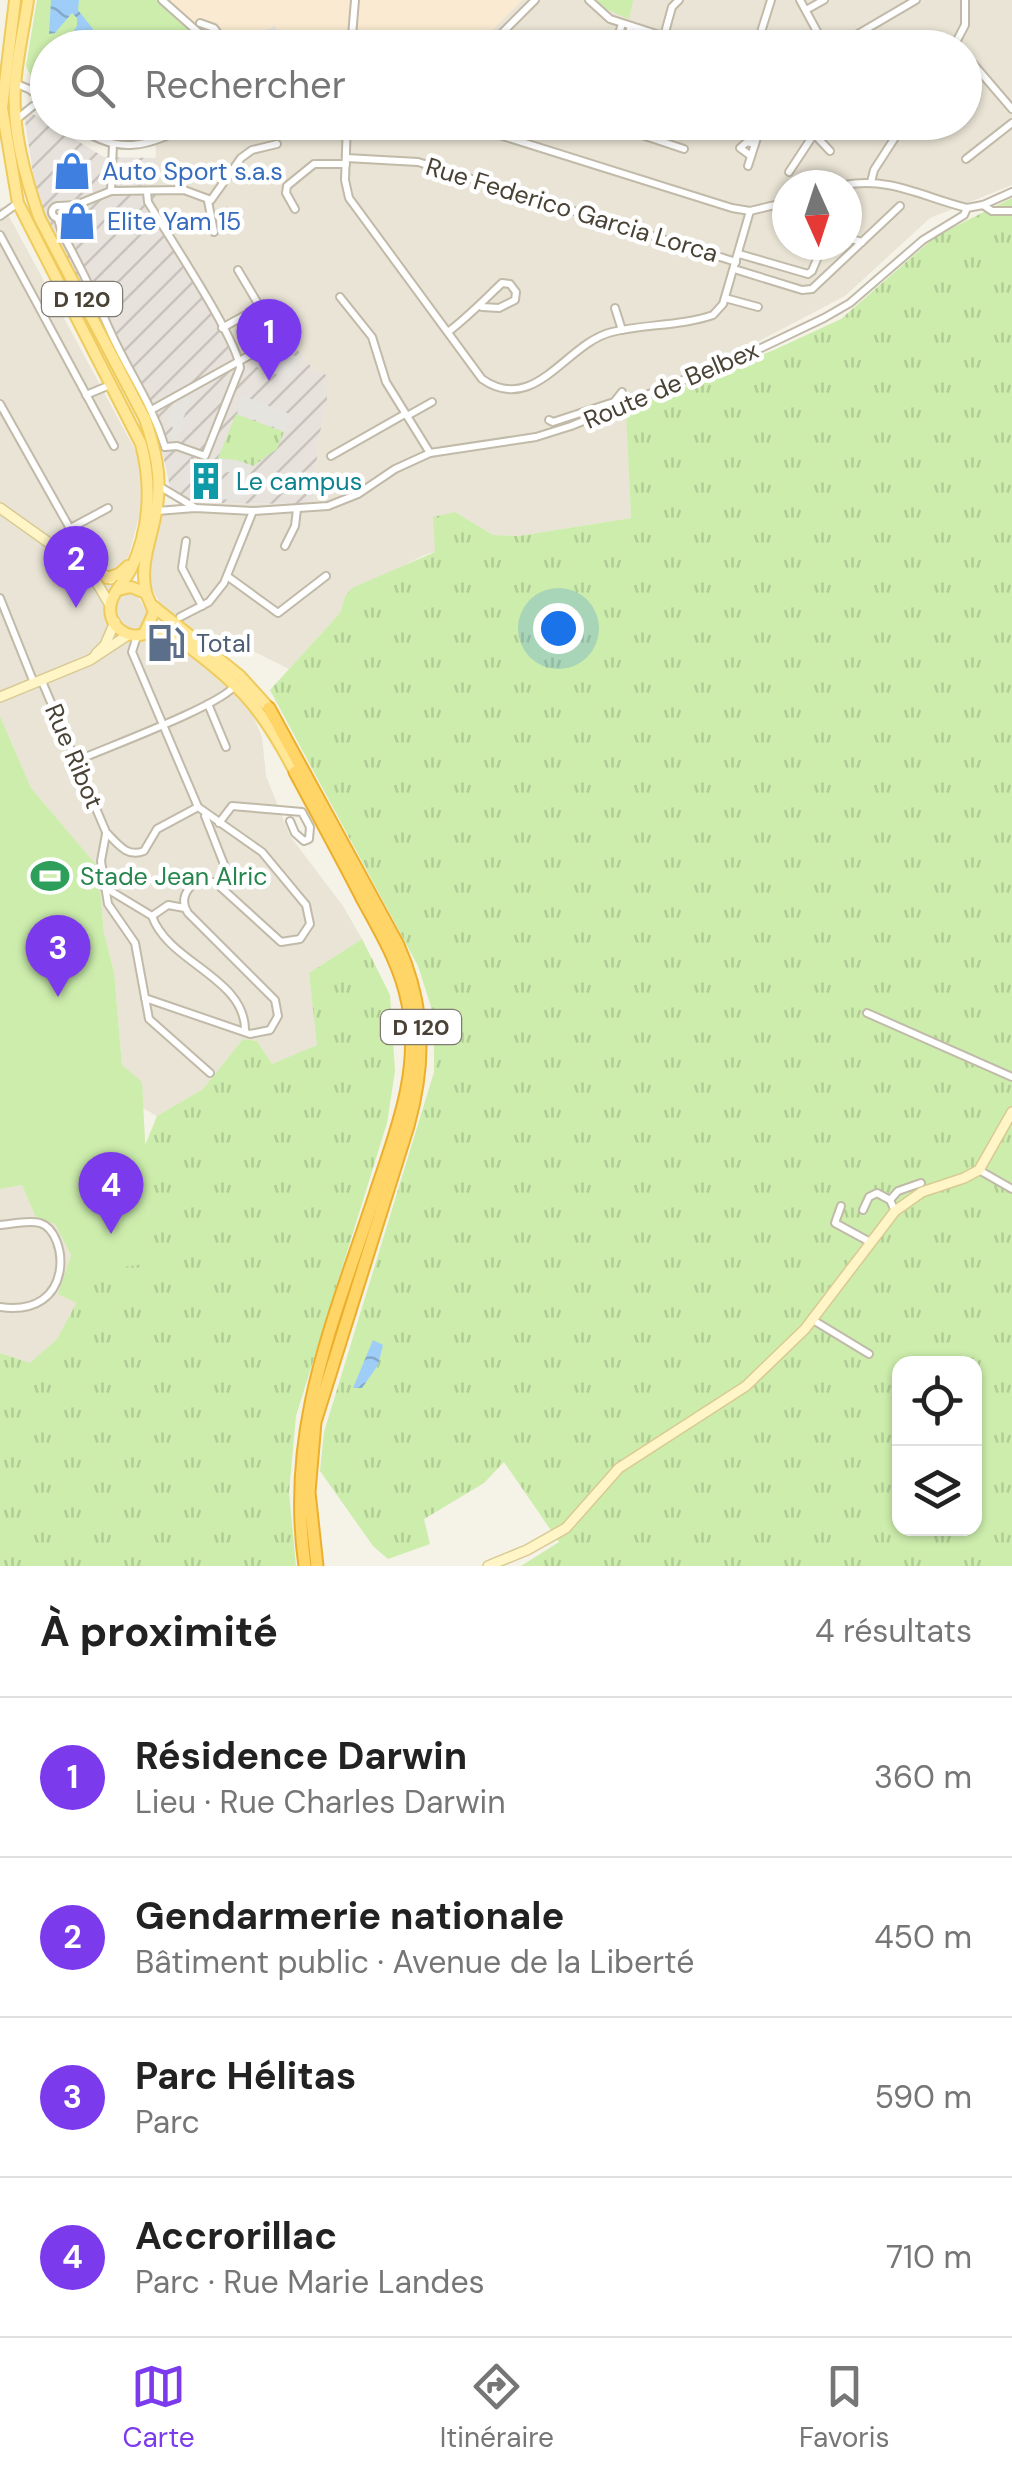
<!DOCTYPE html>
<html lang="fr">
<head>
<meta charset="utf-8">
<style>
	:root { --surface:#fff; --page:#f6f6f6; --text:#222; --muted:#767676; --line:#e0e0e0; --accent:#7c3aed }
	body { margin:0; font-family:"DM Sans",sans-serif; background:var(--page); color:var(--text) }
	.controls { position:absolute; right:30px; bottom:30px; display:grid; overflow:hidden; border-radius:20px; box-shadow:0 2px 8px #0004 }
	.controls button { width:90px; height:90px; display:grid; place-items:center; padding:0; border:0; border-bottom:2px solid var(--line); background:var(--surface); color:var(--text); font:50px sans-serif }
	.compass { position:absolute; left:772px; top:170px; width:90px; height:90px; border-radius:50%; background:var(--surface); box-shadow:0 2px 8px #0004; rotate:177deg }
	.you { position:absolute; left:558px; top:628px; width:35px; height:35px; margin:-25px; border:8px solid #fff; border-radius:50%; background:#1a73e8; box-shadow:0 0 0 15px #1a73e833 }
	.badge { display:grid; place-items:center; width:65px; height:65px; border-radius:50%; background:var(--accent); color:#fff; font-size:32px; font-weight:700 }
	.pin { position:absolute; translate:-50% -82px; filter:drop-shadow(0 2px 5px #0008) }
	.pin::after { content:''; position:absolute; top:52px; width:35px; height:30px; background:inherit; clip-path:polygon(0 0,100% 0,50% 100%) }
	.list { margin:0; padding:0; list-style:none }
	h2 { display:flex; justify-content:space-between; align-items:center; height:130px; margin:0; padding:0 40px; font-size:42px }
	h2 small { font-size:32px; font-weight:400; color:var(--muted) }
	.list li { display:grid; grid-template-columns:65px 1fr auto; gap:30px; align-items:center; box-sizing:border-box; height:160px; padding:0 40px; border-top:2px solid var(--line) }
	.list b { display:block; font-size:38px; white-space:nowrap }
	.list p { margin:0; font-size:32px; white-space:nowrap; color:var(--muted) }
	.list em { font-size:32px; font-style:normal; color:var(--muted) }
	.icon { flex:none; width:55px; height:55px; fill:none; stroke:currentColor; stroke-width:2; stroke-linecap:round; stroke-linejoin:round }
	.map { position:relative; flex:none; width:1012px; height:1566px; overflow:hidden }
	.search { position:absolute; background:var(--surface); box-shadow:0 2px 8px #0004; left:30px; right:30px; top:30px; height:110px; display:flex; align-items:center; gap:25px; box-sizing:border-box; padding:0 35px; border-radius:55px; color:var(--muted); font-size:38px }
	.sheet { height:770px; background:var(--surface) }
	nav { display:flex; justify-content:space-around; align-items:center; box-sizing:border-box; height:140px; border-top:2px solid var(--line); background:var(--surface); font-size:28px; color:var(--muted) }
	nav a { display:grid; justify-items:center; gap:5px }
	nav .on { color:var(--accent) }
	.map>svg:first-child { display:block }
	.residential { fill:#e9e4d5; fill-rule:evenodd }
	.commercial { fill:#f9ead1 }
	.industrial { fill:url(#industrial-furrows) }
	.grass { fill:url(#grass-tufts); fill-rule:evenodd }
	.park { fill:#ccedac }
	.parking { fill:#e6e4df }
	.water { fill:url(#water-waves) }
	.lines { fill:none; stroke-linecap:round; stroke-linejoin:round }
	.street-casing { stroke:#c1baa9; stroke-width:10 }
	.secondary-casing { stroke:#d9ca93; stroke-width:12 }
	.primary-casing { stroke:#efcb5c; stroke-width:14 }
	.highway-casing { stroke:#ecaf2b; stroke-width:15 }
	.street { stroke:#fff; stroke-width:6 }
	.secondary { stroke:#fff5c7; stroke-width:9 }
	.primary { stroke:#ffe796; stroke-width:10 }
	.highway { stroke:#ffd568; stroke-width:11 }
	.labels { text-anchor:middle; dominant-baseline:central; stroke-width:9; stroke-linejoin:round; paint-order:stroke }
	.shield { fill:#fff; stroke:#807b72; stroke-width:2.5 }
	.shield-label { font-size:22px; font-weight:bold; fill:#494235 }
	.shop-label { font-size:25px; fill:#366cbe; stroke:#fff; text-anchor:start }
	.street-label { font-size:25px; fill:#494235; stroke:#fff }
	.culture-label { font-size:25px; fill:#0d838f; stroke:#fff; text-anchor:start }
	.service-label { font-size:25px; fill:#4e5e75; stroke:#fff; text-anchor:start }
	.leisure-label { font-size:25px; fill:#27864d; stroke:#fff; text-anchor:start }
</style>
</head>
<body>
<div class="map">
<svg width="1012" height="1566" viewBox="0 0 1012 1566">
	<defs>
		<pattern id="industrial-furrows" width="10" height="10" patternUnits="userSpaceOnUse" patternTransform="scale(2.5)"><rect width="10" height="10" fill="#e7e3dc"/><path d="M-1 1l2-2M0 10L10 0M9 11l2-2" fill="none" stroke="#c8c4bd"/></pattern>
		<pattern id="grass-tufts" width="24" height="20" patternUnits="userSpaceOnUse" patternTransform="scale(2.5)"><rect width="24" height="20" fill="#ccedac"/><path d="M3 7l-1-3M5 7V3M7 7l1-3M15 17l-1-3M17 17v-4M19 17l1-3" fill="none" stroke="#b1cc95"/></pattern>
		<pattern id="water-waves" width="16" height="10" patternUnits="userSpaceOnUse" patternTransform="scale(2.5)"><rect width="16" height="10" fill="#9ecef7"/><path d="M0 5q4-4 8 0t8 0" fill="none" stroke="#83a9c9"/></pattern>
	</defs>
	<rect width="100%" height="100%" fill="#f5f2e7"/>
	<g class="residential">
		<path d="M522,0H1012V185L930,218L845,296L727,358L626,400L631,518L519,536L493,535L455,512L435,552L424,555L345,596L340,613L289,669L245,647L230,633L208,646L160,603L151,587L149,567L164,508L195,503L314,504L318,441L327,400L313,369L282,331L233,357L198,282L155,206L156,132L174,122H964V48L475,47ZM787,185H847V245H787Z"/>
		<path d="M4,207L140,459L145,493L129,555L122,568L160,636L178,642L247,701L262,737L266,776L290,836L343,906L362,939L309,973L318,1045L272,1064L257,1041L243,1039L203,1089L157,1116L143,1108L142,1082L122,1066L114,972L104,933L98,867L31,788L0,716V208Z"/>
		<path d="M22,1185L36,1218L55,1224L71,1255L59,1294L79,1304L57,1339L30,1364L0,1353V1189Z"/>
	</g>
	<path class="commercial" d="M159,0H522L475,48L224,47V43L196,31Z"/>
	<path class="industrial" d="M23,108L104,157L156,158V206L198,282L233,356L282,331L313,369L326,375L327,401L318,441L314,504L195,503L170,487L156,423L44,214L34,180Z"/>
	<g class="grass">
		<path d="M1012,198V1566H521L559,1542L504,1462L484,1483L424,1519L430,1544L388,1559L373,1546L320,1471L324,1432L434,1072V1016L418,966L270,690L340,613L345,596L352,588L435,552L433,517L455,512L493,535L519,536L631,518L626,410L774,350L841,319L936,236ZM900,1364H974V1528H900Z"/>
		<path d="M236,414L284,432L277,449L253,466L236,460L218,458Z"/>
		<path d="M362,939L390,995L395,1071L387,1123L296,1416L289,1492L296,1566H0V1353L30,1363L57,1339L94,1271L149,1218L144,1148L157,1116L203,1089L243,1039L257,1041L272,1064L317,1045L309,973Z"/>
	</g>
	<g class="park">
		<path d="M37,0H159L195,30L206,25L224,43V47L48,48L47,90L30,75L26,66Z"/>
		<path d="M597,0H633L629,19L604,8Z"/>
		<path d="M85,123H174C138,141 121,141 85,123Z"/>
		<path d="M0,716L31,788L98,867L104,933L114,972L122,1065L142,1082L149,1218L145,1264L94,1271L79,1304L58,1294L71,1255L55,1224L36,1218L22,1185L0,1189Z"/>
	</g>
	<g class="parking">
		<path d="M275,26L280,37L255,47H231Z"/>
		<path d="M280,340L289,345L287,352L298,357L289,379L253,366L258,353Z"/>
		<path d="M243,396L292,415L285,431L237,413Z"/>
		<path d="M185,397L191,399L175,439L170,437L173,427L167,425L176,403L180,404Z"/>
		<path d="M217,459L236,460L253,466L241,501L222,499L228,488L230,472L217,473Z"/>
	</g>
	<g class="water">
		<path d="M51,0H79L78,10L93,29L88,47H63L77,26V18L72,13L55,33L49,34Z"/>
		<path d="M373,1340L383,1345L378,1365L362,1388H353Z"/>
	</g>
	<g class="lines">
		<g class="street-casing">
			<g id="street">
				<path d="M162,0L216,48"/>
				<path d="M589,0L610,19L700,48"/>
				<path d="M800,0L826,48"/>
				<path d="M806,10L824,0"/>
				<path d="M200,23L214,28L229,48"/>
				<path d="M664,36L672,7L679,0"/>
				<path d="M192,48L204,34"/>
				<path d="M351,48L355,0"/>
				<path d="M487,48L535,0"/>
				<path d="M614,48L622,24"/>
				<path d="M624,48L631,26"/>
				<path d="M756,48L771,0"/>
				<path d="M834,48L916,0"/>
				<path d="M953,48L965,25V0"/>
				<path d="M964,53L1012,109"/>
				<path d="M14,83L29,89L48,103"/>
				<path d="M17,119L33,106L44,102"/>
				<path d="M72,122C117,158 148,147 195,122"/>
				<path d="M347,122L345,180L349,198L482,379C535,416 566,343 612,332C645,324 681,326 713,315L723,304L750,211"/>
				<path d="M458,122L732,208L750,211L787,202"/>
				<path d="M603,122L684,149"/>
				<path d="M794,122L814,134L830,151"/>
				<path d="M751,156L740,148L747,142L755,144"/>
				<path d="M346,158L418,162L736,262"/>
				<path d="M966,159L1012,123"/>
				<path d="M748,166L762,122"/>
				<path d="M789,172L814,134"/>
				<path d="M871,182L874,170L905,122"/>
				<path d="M845,185C888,176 926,198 967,208"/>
				<path d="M111,191L113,144"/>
				<path d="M147,192L148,202C167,234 238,340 240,368L205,456L177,446L165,447"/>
				<path d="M208,201L214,232"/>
				<path d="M983,205L992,211H1012"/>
				<circle cx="58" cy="212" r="6"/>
				<path d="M59,206L76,205L111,191L184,190L211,200L241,158L252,150L277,144"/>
				<path d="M295,209L286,193L287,186L314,164H346"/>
				<path d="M0,216L18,203"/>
				<path d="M58,219L62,233C80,266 96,299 111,333C130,375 151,401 165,447"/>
				<path d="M0,235L114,446"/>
				<path d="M847,238L862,242"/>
				<path d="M739,254L808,274L812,271L823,245"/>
				<path d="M734,269L802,290L812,289L900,206"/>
				<path d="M340,297L372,337L386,382L430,453"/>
				<path d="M725,298L758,307"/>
				<path d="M615,308L622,330"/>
				<path d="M222,328L260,307L238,270"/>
				<path d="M448,332C469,316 483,301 502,283L510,284L516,292L515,300L499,308L482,307"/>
				<path d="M86,395L110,385"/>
				<path d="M0,404L90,564"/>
				<path d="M153,409L288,334"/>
				<path d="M407,416L432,402"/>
				<path d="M549,420L553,422L614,402L622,392"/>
				<path d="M331,456L405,414"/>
				<path d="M159,486L194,507"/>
				<path d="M157,511L195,508L253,511L328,506L358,494L395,469L430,453L536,437L571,426L759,349L824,318L850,303L923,240L964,215L967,208L983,205L1012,192"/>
				<path d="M69,529L108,508"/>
				<path d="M186,541L182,568L202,606"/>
				<path d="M285,546L295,526L297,509"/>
				<path d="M227,576L278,613L326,576"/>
				<path d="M0,598L34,683"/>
				<path d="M180,617L209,602L224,583L253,511"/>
				<path d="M137,636L132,652L198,807L262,852L306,905L310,924L300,939L281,942L215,882H197C185,889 180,901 188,913L275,1000L278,1016L270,1030L250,1034L145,998"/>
				<path d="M41,679L106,832C118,844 127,858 144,851L157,829L198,807"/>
				<path d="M208,704L226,747"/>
				<path d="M76,761C105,748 223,705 235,685"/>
				<path d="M205,816L227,872L228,882L224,889"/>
				<path d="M219,823L232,806L302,812L310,827L309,839L304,841L295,833L290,821"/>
				<path d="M106,834L101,861L108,904L135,943L149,1019L210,1073"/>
				<path d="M104,887L152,916L168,905L185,908"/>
				<path d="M152,916C168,963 247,978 245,1032"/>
				<path d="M867,1013L1012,1077"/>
				<path d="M979,1170L1012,1189"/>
				<path d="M890,1200L898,1191L921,1183"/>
				<path d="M841,1206L835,1223L870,1242"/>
				<path d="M863,1210L869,1197L877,1193L890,1200L895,1211"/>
				<path d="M0,1225C12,1224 28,1220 40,1223C69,1232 76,1318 0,1307"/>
				<path d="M813,1320L869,1354"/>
			</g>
		</g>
		<g class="secondary-casing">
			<g id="secondary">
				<path d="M0,508L52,545L111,579"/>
				<path d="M73,560V566L97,583L110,605"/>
				<path d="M96,654L105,645L115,622"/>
				<path d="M0,697L90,660L128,635"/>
				<path d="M488,1566L527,1550L566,1528L619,1468L746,1386L805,1329L895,1211L922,1192L964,1178L979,1170L1012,1112"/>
			</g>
		</g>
		<g class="primary-casing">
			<g id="primary">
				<path d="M15,0L2,108L18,203L141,444C152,485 150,529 131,569C126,580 113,591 111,603C106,624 126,640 144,634L154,612L146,593L131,587L118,590"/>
				<path d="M28,0C24,28 17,57 15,86C12,130 25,176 39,217L145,419C155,448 162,476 157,506C153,537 139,561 146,593"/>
				<path d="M107,578L119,574L128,566"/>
				<path d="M153,606L240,676L269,708"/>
				<path d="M144,634H170L176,637C238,684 259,702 295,772"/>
			</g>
		</g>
		<g class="highway-casing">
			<g id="highway">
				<path d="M269,708L398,945C425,1006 426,1062 408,1126L315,1422L309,1492L317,1566"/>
				<path d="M295,772C318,815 341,857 363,900C381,933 401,966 408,1004C421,1069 397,1129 377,1189C335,1318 285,1427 305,1566"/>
			</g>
		</g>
		<use href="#street" class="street"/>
		<use href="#secondary" class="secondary"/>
		<use href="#primary" class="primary"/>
		<use href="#highway" class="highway"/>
	</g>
	<defs>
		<g id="shop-bare" transform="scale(3)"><path d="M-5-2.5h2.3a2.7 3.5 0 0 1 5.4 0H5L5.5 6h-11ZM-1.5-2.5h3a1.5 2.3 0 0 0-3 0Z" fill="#3f7fe0" stroke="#fff" stroke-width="2.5" paint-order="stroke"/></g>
		<g id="building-bare" transform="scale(3)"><path d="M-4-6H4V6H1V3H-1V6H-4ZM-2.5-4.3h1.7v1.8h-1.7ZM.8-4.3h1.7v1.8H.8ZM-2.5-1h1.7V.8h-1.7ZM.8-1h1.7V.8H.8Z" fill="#0f9aa8" stroke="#fff" stroke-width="2.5" paint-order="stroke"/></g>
		<g id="fuel-bare" transform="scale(3)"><path d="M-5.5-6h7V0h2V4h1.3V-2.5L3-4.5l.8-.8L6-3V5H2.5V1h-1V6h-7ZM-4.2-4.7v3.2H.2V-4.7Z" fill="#5c6f8a" stroke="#fff" stroke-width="2.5" paint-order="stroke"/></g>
		<g id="stadium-bare" transform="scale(3)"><path d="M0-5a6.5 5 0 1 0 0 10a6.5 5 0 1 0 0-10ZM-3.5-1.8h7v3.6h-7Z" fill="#2e9e5b" stroke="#fff" stroke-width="2.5" paint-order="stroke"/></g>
	</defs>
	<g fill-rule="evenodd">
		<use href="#shop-bare" x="72" y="171"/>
		<use href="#shop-bare" x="77" y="221"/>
		<use href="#building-bare" x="206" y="481"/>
		<use href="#fuel-bare" x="166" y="643"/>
		<use href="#stadium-bare" x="50" y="876"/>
	</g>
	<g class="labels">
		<g class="shield">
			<rect x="42" y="282" width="80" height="34" rx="8"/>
			<rect x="381" y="1010" width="80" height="34" rx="8"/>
		</g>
		<g class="shield-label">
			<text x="82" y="299">D 120</text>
			<text x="421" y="1027">D 120</text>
		</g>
		<g class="shop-label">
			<text x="102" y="171">Auto Sport s.a.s</text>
			<text x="107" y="221">Elite Yam 15</text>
		</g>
		<g class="street-label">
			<text transform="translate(572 210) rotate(17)">Rue Federico Garcia Lorca</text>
			<text transform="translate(671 385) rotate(-23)">Route de Belbex</text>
			<text transform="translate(74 756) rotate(67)">Rue Ribot</text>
		</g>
		<g class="culture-label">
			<text x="236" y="481">Le campus</text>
		</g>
		<g class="service-label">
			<text x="196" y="643">Total</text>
		</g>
		<g class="leisure-label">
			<text x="80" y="876">Stade Jean Alric</text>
		</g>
	</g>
</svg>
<div class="controls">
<button><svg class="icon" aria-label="locate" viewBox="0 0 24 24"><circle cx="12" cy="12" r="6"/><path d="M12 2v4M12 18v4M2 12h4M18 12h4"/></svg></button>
<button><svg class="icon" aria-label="layers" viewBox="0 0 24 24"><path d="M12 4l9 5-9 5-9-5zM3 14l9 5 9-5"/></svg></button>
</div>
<svg class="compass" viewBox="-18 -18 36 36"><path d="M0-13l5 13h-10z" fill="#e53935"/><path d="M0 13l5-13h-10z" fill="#767676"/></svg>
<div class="you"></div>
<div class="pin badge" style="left:269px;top:381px">1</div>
<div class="pin badge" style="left:76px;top:608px">2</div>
<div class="pin badge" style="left:58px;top:997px">3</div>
<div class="pin badge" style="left:111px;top:1234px">4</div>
<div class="search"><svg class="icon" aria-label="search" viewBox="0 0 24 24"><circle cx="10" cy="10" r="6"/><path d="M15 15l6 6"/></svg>Rechercher</div>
</div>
<section class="sheet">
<h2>À proximité<small>4 résultats</small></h2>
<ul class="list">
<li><span class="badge">1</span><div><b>Résidence Darwin</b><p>Lieu · Rue Charles Darwin</p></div><em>360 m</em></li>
<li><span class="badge">2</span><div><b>Gendarmerie nationale</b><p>Bâtiment public · Avenue de la Liberté</p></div><em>450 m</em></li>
<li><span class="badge">3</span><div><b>Parc Hélitas</b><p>Parc</p></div><em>590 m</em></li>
<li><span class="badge">4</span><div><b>Accrorillac</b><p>Parc · Rue Marie Landes</p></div><em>710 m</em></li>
</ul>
</section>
<nav>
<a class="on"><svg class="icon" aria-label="map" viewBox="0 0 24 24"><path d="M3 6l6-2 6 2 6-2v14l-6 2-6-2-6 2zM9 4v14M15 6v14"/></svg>Carte</a>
<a><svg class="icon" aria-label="directions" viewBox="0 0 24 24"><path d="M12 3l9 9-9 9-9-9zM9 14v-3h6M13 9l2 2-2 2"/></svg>Itinéraire</a>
<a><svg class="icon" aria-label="saved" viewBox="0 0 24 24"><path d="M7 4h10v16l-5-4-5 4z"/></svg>Favoris</a>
</nav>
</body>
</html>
